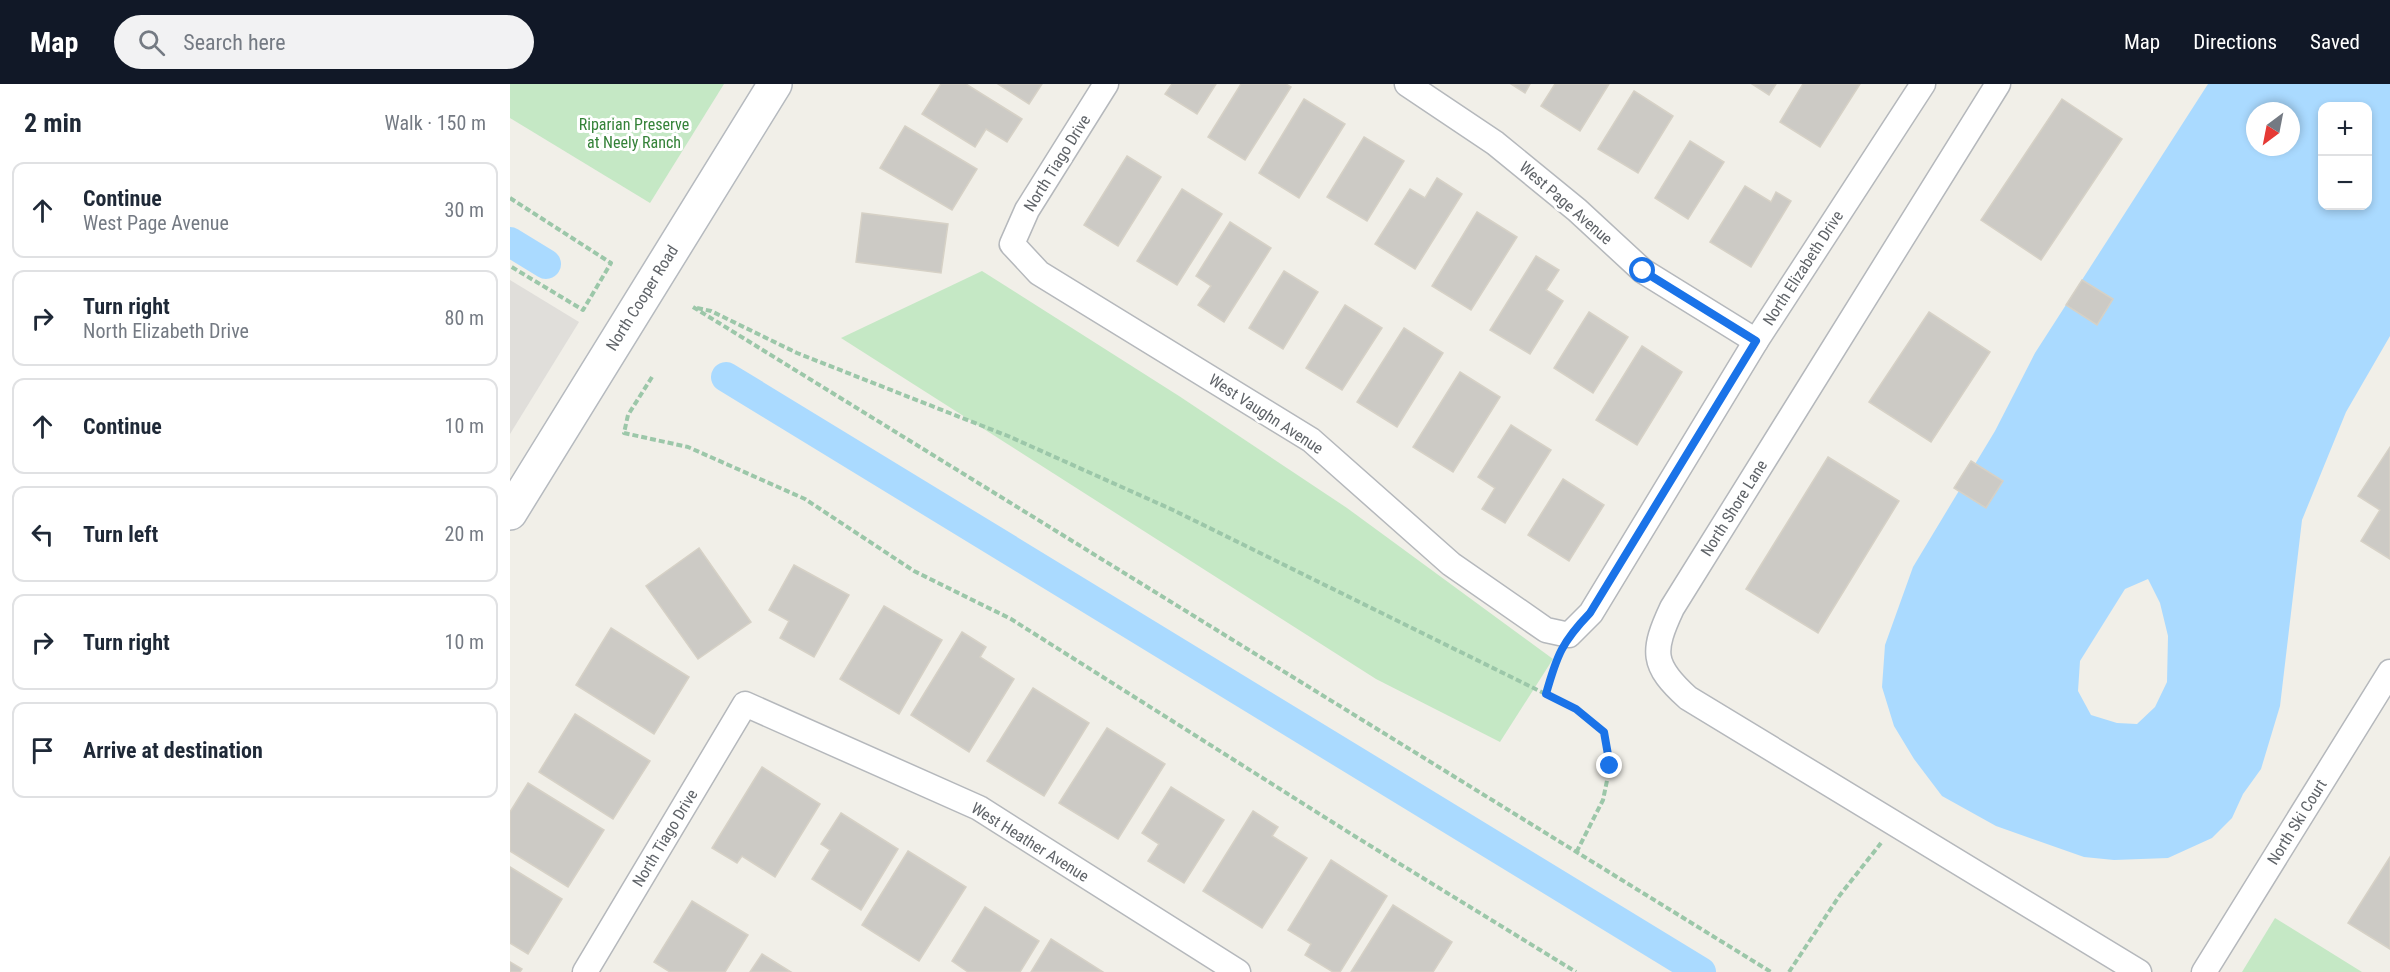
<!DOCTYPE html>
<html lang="en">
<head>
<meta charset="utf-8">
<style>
	:root { --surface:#fff; --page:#f2f2f3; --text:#1f2937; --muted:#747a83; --line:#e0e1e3; --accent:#111827 }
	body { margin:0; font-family:"Roboto Condensed",sans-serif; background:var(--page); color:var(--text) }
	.controls { position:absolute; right:18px; top:18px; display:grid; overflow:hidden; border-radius:12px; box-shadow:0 3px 9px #0003 }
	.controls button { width:54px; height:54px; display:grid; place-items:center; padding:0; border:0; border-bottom:2px solid var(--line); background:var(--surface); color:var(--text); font:30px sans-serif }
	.compass { position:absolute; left:1736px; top:18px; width:54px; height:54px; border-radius:50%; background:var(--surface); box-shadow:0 3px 9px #0003; rotate:212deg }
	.stop { position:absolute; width:18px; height:18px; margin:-14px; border:4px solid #1a73e8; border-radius:50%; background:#fff }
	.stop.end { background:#1a73e8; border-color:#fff; box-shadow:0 2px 6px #0008 }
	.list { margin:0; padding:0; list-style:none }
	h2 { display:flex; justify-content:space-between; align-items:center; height:78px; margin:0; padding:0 24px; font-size:26px }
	h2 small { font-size:20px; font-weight:400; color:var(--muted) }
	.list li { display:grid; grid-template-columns:39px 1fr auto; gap:18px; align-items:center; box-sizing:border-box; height:96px; margin:0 12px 12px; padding:0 12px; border:2px solid var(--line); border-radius:12px }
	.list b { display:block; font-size:22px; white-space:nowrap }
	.list p { margin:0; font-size:20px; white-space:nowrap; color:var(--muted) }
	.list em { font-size:20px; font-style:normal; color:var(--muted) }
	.icon { flex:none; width:33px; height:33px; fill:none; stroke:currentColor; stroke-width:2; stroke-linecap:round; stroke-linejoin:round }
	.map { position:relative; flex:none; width:1880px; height:888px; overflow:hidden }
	header { display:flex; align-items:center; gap:36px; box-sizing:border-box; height:84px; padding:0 30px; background:var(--accent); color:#fff }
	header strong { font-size:28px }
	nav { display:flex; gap:33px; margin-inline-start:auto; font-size:21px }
	.search { width:420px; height:54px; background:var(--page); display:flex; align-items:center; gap:15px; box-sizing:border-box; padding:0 21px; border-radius:33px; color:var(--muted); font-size:22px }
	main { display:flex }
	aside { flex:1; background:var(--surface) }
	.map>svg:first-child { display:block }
	.industrial { fill:#e0deda }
	.green { fill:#c5e8c5 }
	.water { fill:#aadaff; fill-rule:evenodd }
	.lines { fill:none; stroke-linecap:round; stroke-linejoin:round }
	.canal { stroke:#aadaff; stroke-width:30 }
	.building { fill:#cccac5; stroke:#d6d1c6; stroke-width:1.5 }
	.street-casing { stroke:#b5b8bc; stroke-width:27 }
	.secondary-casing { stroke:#b6babf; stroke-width:36 }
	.path { stroke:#9cc7a9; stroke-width:4; stroke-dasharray:6 3; stroke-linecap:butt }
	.street { stroke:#fff; stroke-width:24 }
	.secondary { stroke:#fff; stroke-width:33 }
	.route { stroke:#1a73e8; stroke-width:8 }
	.labels { text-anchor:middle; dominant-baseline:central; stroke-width:6; stroke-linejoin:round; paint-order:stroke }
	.park-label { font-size:16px; fill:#348238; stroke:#fff }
	.street-label { font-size:16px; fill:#5f6368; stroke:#fff }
</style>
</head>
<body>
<header>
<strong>Map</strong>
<div class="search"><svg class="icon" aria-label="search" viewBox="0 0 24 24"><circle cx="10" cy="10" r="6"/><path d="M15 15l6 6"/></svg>Search here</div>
<nav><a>Map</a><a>Directions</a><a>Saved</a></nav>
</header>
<main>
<aside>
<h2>2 min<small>Walk · 150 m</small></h2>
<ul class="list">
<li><svg class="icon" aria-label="ahead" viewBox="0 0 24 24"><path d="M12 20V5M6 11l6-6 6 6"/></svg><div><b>Continue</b><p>West Page Avenue</p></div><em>30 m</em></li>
<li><svg class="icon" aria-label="right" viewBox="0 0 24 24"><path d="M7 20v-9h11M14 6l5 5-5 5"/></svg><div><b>Turn right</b><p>North Elizabeth Drive</p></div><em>80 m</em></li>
<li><svg class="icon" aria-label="ahead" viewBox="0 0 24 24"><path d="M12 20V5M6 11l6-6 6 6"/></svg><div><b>Continue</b></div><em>10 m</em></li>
<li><svg class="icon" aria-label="left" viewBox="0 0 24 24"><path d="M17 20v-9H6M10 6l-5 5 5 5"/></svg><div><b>Turn left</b></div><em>20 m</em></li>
<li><svg class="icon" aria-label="right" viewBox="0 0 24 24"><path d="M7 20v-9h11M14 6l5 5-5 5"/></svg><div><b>Turn right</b></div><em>10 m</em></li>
<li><svg class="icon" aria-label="arrive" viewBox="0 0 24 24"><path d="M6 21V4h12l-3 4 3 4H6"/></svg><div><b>Arrive at destination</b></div></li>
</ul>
</aside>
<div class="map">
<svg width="1880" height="888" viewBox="0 0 1880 888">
	<rect width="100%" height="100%" fill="#f1efe8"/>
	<path class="industrial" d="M0,196L69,238L0,350Z"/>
	<g class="green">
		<path d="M0,0H214L140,119L0,34Z"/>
		<path d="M472,187L669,312L837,424L1043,575L990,658L866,595L331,254Z"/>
		<path d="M1765,834L1852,888H1732Z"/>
	</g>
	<path class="water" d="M1698,0H1880V252L1836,328L1792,436L1770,622L1751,685L1733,710L1722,734L1702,754L1658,774L1604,776L1574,773L1486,742L1432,712L1404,675L1384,642L1372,603L1375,561L1403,483L1485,347L1525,269ZM1812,22H1858V122H1812ZM1745,27H1781V63H1745ZM1638,495L1650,519L1658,552L1657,598L1645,623L1627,640L1607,639L1581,631L1568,607L1570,577L1615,505Z"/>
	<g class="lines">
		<g class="canal">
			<path d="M0,158L36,180"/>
			<path d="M216,293L1191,888"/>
		</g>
	</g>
	<g class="building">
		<path d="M431,0H456L512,35L497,58L476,45L465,63L412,30Z"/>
		<path d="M488,0H532L519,20Z"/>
		<path d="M662,0H706L687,30L655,10Z"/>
		<path d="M731,0H776L781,3L735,76L698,53Z"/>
		<path d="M1001,0H1020L1015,9Z"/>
		<path d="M1045,0H1099L1070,47L1031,22Z"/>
		<path d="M1242,0H1266L1259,11Z"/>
		<path d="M1293,0H1350L1310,63L1270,38Z"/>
		<path d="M1124,7L1163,32L1128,89L1088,65Z"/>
		<path d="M794,15L835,40L789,114L749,89Z"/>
		<path d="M1552,15L1612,55L1531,176L1471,136Z"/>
		<path d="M395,42L467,85L442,126L370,84Z"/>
		<path d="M854,53L894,77L857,137L817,113Z"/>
		<path d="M1180,57L1214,78L1178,135L1145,114Z"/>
		<path d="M617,72L651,93L608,162L574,141Z"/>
		<path d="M927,94L952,110L905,185L865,160L900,105L915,114Z"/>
		<path d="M1235,102L1261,118L1266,108L1281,117L1241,183L1200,158Z"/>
		<path d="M672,105L712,130L667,201L627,177Z"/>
		<path d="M967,128L1007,153L961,226L922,202Z"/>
		<path d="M352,129L438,140L431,189L346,178Z"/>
		<path d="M720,138L761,164L714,238L688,221L701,202L686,192Z"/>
		<path d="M1026,172L1049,186L1036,206L1053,217L1020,270L980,246Z"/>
		<path d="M774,187L808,208L773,265L739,244Z"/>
		<path d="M1572,196L1603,215L1587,241L1556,221Z"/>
		<path d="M835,221L872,244L832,306L796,284Z"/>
		<path d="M1079,228L1118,253L1083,309L1044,284Z"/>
		<path d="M1419,228L1480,268L1421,358L1359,318Z"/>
		<path d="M894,244L933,269L887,343L847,318Z"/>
		<path d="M1132,262L1172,288L1127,361L1086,336Z"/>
		<path d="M950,288L990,313L943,388L903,363Z"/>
		<path d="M1001,341L1041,366L995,439L972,425L985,404L968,393Z"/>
		<path d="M1880,363V475L1851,457L1870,426L1848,412Z"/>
		<path d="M1318,373L1389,417L1308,549L1236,505Z"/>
		<path d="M1461,377L1493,397L1476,424L1444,404Z"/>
		<path d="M1053,395L1094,421L1059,477L1018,451Z"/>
		<path d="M189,464L241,538L188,575L136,502Z"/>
		<path d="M284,481L339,511L304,573L270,554L279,537L259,526Z"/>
		<path d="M374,522L432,556L389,630L330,595Z"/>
		<path d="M101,544L179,593L144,650L66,601Z"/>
		<path d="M452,548L476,563L470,573L504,595L459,668L401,631Z"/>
		<path d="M523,604L579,639L534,712L477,677Z"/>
		<path d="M65,630L140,677L103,735L29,688Z"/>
		<path d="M597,644L655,680L608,755L549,719Z"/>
		<path d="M252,683L310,720L265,793L232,772L227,779L202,764Z"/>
		<path d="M18,699L94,746L58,803L0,767V728Z"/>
		<path d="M661,703L714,736L674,799L638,777L649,760L632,749Z"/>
		<path d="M743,727L768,743L762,752L797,774L752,844L693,807Z"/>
		<path d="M331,729L388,765L351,826L302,795L320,766L311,760Z"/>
		<path d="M398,767L456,803L409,877L352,841Z"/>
		<path d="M1880,773V865L1838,839Z"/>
		<path d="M821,776L877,812L830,888H823L795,871L801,860L778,846Z"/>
		<path d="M0,783L52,815L18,870L0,859Z"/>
		<path d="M182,817L238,851L215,888H160L144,878Z"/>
		<path d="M883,821L942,858L923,888H841Z"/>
		<path d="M475,823L529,857L510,888H458L442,877Z"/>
		<path d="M541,855L593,888H521Z"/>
		<path d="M252,870L281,888H240Z"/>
		<path d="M0,878L12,885L10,888H0Z"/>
	</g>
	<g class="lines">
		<g class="street-casing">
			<g id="street">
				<path d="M596,0L517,126L502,160L529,189L801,356L941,480L1036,546L1059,551L1081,529L1246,257L1413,0"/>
				<path d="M897,0L985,59L1067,126L1133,187L1246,257"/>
				<path d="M1488,0L1162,524C1142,567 1141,581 1178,614L1629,888"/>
				<path d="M75,888L235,620L469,724L728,888"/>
				<path d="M1694,888L1880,588"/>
			</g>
		</g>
		<g class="secondary-casing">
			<path id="secondary" d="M0,429L265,0"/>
		</g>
		<g class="path">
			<path d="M0,114L101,179L73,226L0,182"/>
			<path d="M183,223L1261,888"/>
			<path d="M187,224L201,227L287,269L498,352L663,426L1066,625L1094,648L1100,682L1093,716L1066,769"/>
			<path d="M142,293L118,331L114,349L178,363L295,415L404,487L501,535L846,753L1066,888"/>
			<path d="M1036,610L1047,573"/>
			<path d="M1279,888L1330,811L1371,759"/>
		</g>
		<use href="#street" class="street"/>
		<use href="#secondary" class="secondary"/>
	</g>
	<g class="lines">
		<path class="route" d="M1100,682L1094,648L1066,625L1036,610C1047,571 1052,558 1080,529L1246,257L1133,187"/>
	</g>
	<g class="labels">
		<g class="park-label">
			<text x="124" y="40">Riparian Preserve<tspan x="124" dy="18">at Neely Ranch</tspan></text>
		</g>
		<g class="street-label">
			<text transform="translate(547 79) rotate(-58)">North Tiago Drive</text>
			<text transform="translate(1056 119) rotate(41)">West Page Avenue</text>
			<text transform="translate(1293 184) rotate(-57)">North Elizabeth Drive</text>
			<text transform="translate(132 214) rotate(-58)">North Cooper Road</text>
			<text transform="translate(756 330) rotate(33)">West Vaughn Avenue</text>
			<text transform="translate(1224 424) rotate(-58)">North Shore Lane</text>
			<text transform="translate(1787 738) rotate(-58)">North Ski Court</text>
			<text transform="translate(155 754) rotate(-59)">North Tiago Drive</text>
			<text transform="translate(520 758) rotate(32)">West Heather Avenue</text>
		</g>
	</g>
</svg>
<div class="controls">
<button>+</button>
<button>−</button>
</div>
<svg class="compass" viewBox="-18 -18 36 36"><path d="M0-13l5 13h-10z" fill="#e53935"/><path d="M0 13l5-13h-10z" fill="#747a83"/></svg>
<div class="stop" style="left:1133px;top:187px"></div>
<div class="stop end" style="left:1100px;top:682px"></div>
</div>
</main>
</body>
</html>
